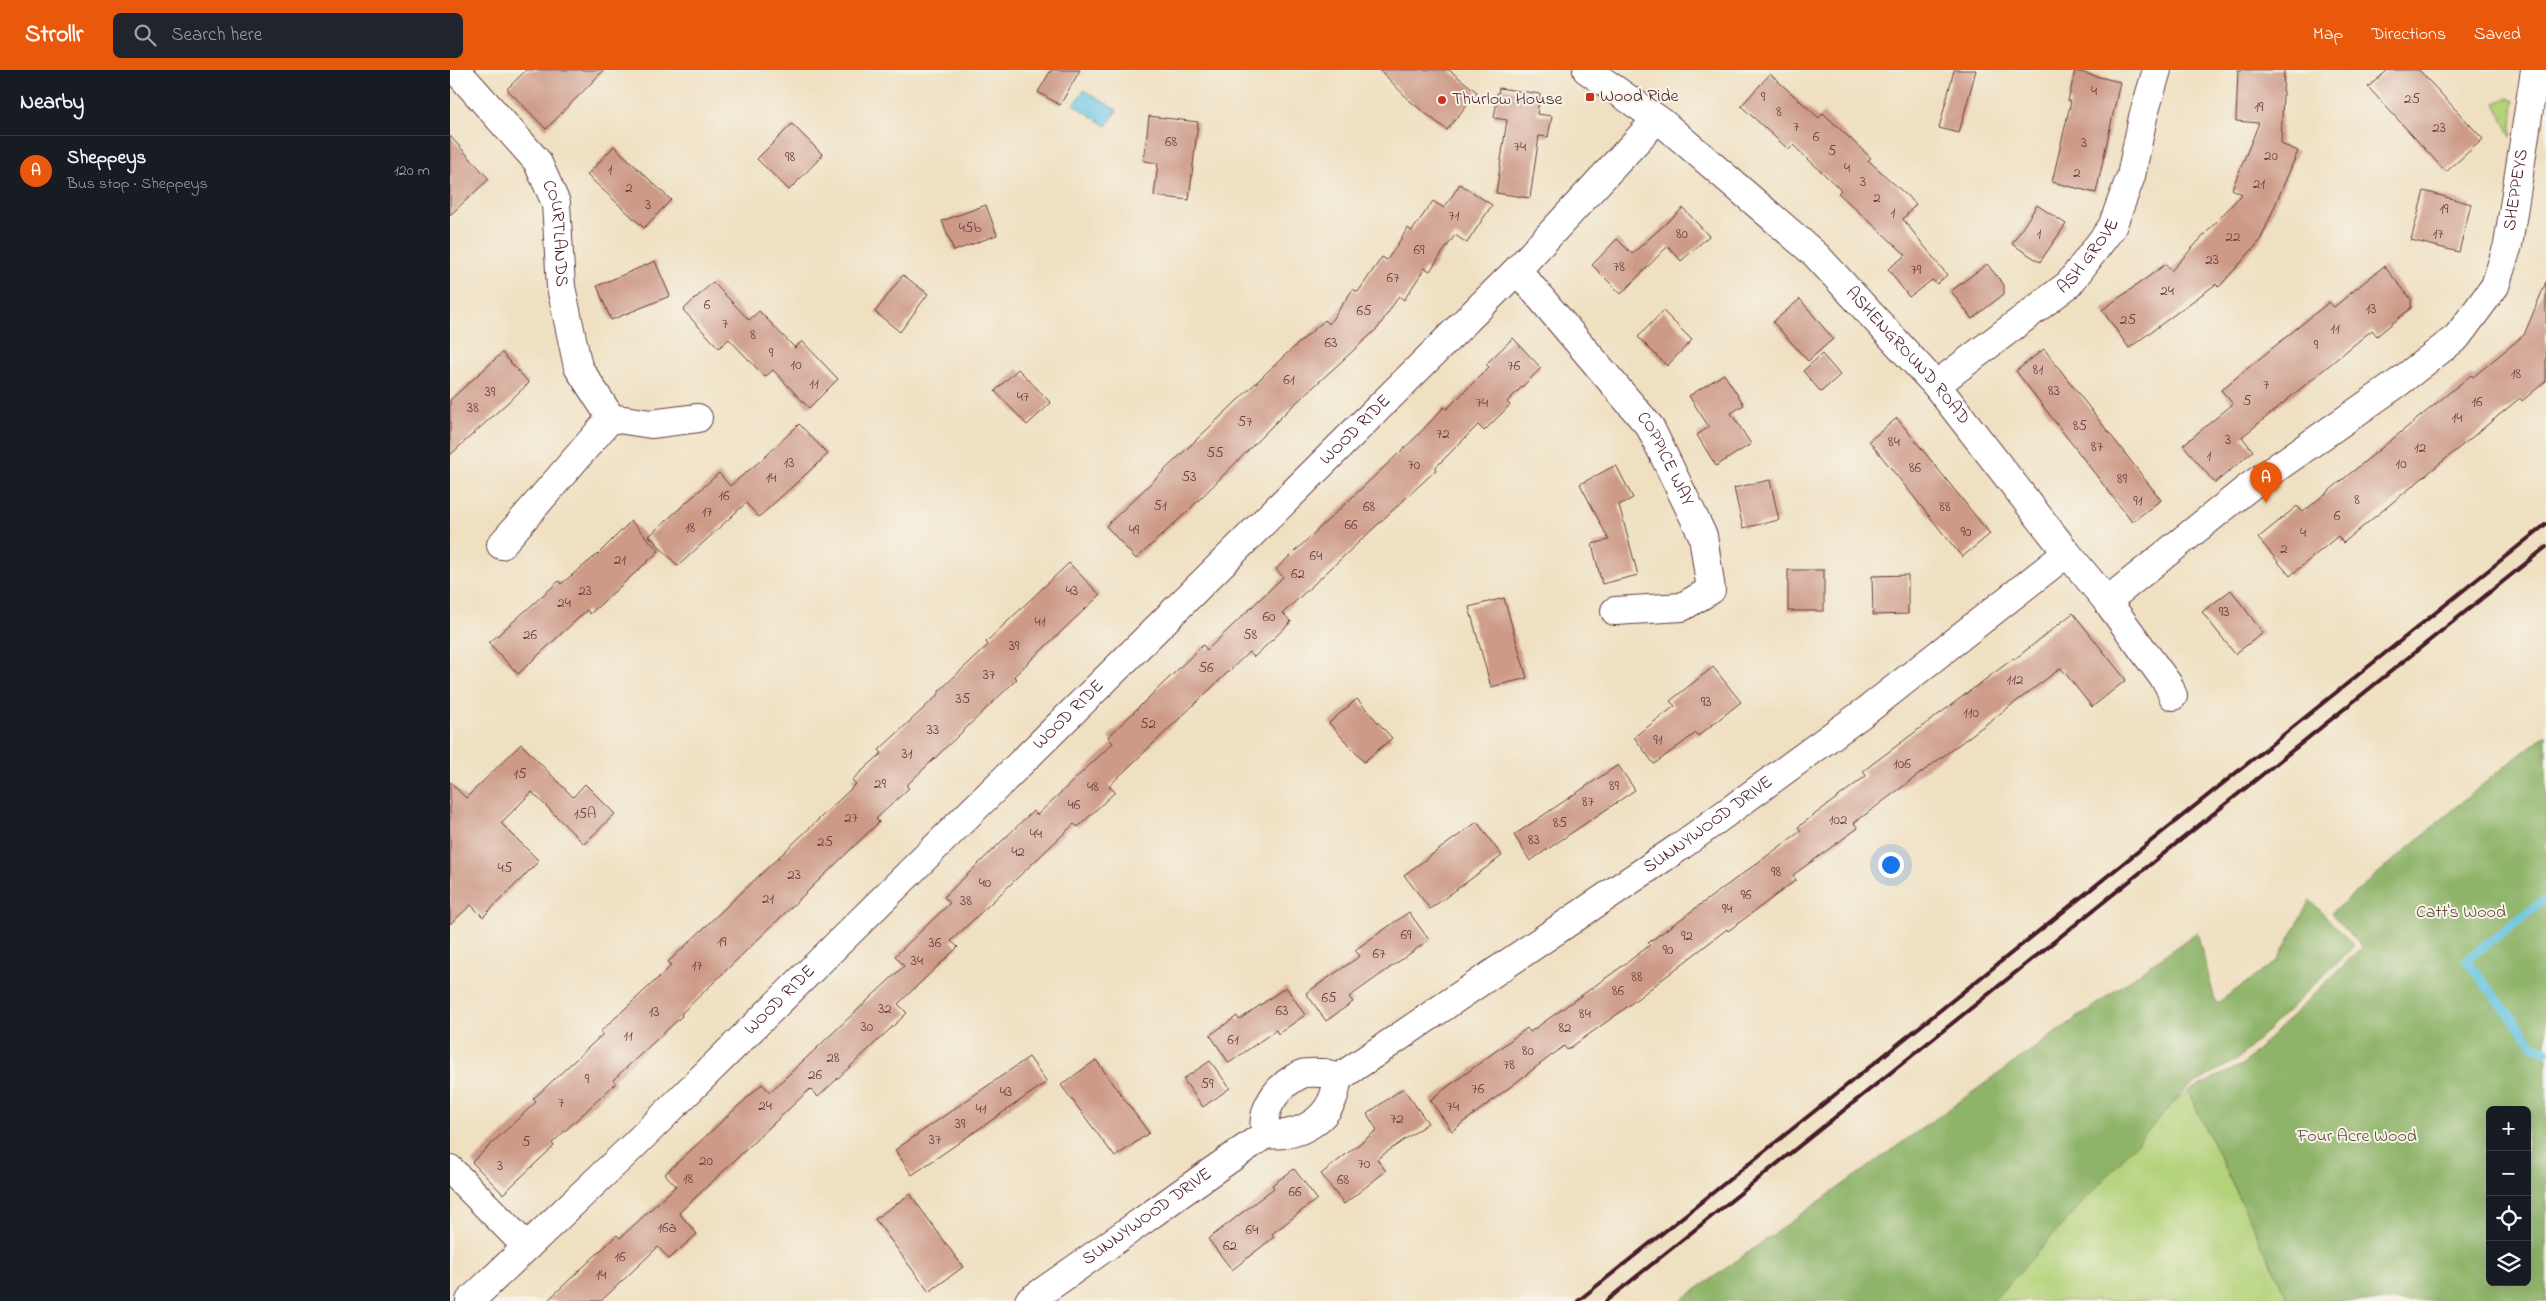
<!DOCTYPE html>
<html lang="en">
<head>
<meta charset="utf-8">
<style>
	:root { --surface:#171b24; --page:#20242c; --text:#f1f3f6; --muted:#9ea1a6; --line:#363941; --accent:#ea580c }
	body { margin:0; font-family:"Indie Flower",sans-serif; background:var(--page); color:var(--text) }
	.controls { position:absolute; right:15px; bottom:15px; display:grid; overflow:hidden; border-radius:8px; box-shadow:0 5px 20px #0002 }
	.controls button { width:45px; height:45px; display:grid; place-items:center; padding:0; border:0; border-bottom:1px solid var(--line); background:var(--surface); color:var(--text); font:25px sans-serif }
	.you { position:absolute; left:1440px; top:794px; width:18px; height:18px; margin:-12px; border:4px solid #fff; border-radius:50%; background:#1a73e8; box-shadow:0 0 0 8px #1a73e833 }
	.badge { display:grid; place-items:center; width:32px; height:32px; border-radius:50%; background:var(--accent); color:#fff; font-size:16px; font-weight:700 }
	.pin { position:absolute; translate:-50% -41px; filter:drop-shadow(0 1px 2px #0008) }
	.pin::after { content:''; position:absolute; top:26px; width:18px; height:15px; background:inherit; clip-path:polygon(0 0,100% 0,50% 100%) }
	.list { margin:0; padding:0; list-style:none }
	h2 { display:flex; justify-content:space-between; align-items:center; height:65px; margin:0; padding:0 20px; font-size:21px }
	h2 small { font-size:16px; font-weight:400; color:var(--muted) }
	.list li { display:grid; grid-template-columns:32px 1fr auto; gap:15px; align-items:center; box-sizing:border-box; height:70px; padding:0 20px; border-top:1px solid var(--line) }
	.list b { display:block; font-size:19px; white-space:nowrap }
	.list p { margin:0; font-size:16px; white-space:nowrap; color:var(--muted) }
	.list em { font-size:16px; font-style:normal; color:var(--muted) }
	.icon { flex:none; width:28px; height:28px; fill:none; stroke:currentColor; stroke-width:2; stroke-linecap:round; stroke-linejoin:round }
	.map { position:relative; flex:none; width:2096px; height:1231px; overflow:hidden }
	header { display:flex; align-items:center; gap:30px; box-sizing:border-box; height:70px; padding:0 25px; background:var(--accent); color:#fff }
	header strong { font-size:24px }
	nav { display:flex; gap:28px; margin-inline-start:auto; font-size:18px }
	.search { width:350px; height:45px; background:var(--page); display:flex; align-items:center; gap:12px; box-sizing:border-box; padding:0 18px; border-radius:8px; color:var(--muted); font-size:19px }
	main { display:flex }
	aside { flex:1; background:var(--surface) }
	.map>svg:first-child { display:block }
	.green { fill:#b3d279; stroke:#7e7852 }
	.forest { fill:#8eb469; stroke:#6c6a4a; fill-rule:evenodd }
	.water { fill:#66c5e4; stroke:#587288 }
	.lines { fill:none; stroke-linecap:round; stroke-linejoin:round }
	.stream { stroke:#66c5e4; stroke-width:9 }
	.building { fill:#cd9a87 }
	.minor-casing { stroke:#633c42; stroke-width:30 }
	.minor { stroke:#fff; stroke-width:28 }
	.rail { stroke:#4a1f2b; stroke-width:4 }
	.poi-dot { fill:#c8321e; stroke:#f7f3e8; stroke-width:2 }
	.labels { text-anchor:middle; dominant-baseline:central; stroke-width:4; stroke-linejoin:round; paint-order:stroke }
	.number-label { font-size:15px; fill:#6b3e42 }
	.poi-label { font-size:18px; fill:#4a1f2b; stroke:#f7f3e8; text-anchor:start }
	.street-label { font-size:18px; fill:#4a1f2b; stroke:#f7f3e8 }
	.park-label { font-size:18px; fill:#644c3e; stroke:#f7f3e8 }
</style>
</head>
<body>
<header>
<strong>Strollr</strong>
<div class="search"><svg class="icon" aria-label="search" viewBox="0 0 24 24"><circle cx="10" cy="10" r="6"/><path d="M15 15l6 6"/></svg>Search here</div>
<nav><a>Map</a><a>Directions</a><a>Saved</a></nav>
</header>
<main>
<aside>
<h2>Nearby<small></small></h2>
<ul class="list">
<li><span class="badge">A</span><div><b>Sheppeys</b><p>Bus stop · Sheppeys</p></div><em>120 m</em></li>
</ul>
</aside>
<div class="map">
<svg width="2096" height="1231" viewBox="0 0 2096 1231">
	<rect width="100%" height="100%" fill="#f7f3e8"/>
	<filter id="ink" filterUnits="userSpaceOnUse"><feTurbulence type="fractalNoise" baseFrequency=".02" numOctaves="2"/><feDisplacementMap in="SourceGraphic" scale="10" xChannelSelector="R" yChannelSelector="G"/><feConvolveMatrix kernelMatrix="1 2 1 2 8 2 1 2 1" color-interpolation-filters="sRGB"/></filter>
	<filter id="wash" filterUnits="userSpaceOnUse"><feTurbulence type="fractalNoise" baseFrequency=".0096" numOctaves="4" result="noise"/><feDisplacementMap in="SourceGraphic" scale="20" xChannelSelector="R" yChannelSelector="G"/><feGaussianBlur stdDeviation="1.12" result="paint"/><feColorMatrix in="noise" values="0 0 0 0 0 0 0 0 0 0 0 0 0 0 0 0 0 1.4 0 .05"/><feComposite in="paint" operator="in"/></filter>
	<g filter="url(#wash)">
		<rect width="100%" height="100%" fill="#efe0c1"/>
		<g class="green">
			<path d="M2058,28L2064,31L2061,67L2045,33Z"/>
			<path d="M1738,1021L1839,1231H1526L1680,1068Z"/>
		</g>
		<g class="forest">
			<path d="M2096,664V1231H1839L1738,1021L1792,995L1912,877L1881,843L2044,705ZM2040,1040H2077V1212H2040Z"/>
			<path d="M1860,830L1904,876L1788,989L1737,1018L1543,1231H1230L1747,862L1766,934L1827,891Z"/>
		</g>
		<path class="water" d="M634,20L667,40L657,56L624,35Z"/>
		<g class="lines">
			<path class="stream" d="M2096,829L2016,890L2085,977L2096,981"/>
		</g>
		<g id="blocks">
			<g class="building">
				<path d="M76,0H154L96,59L57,19Z"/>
				<path d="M601,0H630L610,35L588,22Z"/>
				<path d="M930,0H999L1027,22L997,60L961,32Z"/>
				<path d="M1504,0H1526L1509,63L1489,58Z"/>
				<path d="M1788,0H1834L1831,74L1848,81L1810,171L1769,217L1766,214L1679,278L1652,240L1716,194L1721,201L1792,124L1782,119L1809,53L1786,51Z"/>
				<path d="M1938,0H1969L2033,69L1996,102L1918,17Z"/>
				<path d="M1625,1L1670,12L1646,123L1602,112L1621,31H1618Z"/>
				<path d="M1320,4L1369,48L1373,43L1421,88L1418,90L1466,134L1453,149L1497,205L1487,214L1482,210L1459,227L1438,199L1456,185L1388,123L1391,120L1343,75L1339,80L1291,36Z"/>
				<path d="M1049,18L1090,24L1087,44L1102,46L1098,67L1089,66L1080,128L1046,123L1057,50L1044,48Z"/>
				<path d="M699,46L748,52L739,130L704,126L708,93L694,91Z"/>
				<path d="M342,54L373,85L339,120L307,89Z"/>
				<path d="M0,66L39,109L0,145Z"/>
				<path d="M164,76L221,130L194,158L137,105Z"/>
				<path d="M1010,114L1042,135L1017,173L1005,165L980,201L975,198L954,230L949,226L928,258L835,343L739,440L686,489L656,456L834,286L875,250L879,254L903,219L908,222L932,187L937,190L958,158L962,161L983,131L994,138Z"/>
				<path d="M1974,121L2021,134L2009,182L1961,170Z"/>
				<path d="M536,135L547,165L504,181L492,151Z"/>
				<path d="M1587,135L1616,154L1590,192L1562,174Z"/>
				<path d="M1233,138L1259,166L1231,191L1218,176L1171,224L1142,195L1167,169L1182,184Z"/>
				<path d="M205,191L220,226L161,250L147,216Z"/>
				<path d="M1537,194L1554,215V224L1522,249L1501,221Z"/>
				<path d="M1934,196L1961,229V238L1927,266L1922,260L1792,367L1803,381L1765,413L1733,375L1783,334L1771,320L1879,232L1884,237Z"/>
				<path d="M453,205L478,224L450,262L425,242Z"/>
				<path d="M263,212L299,250L309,241L345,278L352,271L388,309L359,338L323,300L315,307L279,269L269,278L233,240Z"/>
				<path d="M2096,212V311L2072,331L2070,328L1893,473L1888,466L1840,506L1808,468L1847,436L1853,442L2021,305L2023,307L2074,265Z"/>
				<path d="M1350,229L1383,269L1358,291L1323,252Z"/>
				<path d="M1213,241L1242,270L1217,296L1188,267Z"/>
				<path d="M1063,268L1091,298L1057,332L1060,335L1034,361L1028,355L985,398L986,400L833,543L841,552L804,587L799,582L659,716L665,722L628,757L624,754L501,871L508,877L448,934L457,943L368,1027L360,1019L229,1143L247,1164L219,1189L208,1177L151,1231H97L167,1165L170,1168L226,1116L215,1104L312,1014L320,1022L454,896L445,886L500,833L494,827L583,741L587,745L663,673L658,667L753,575L757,580L833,507L826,499L966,367L994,337L997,339L1039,297L1036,294Z"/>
				<path d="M1594,279L1711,430L1682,452L1566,301Z"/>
				<path d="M52,283L79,313L0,385V330Z"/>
				<path d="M1372,284L1390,305L1371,322L1353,301Z"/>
				<path d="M568,299L601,333L577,355L545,321Z"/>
				<path d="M1274,304L1294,335L1281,343L1301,374L1266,396L1247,365L1259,357L1239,326Z"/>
				<path d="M1447,348L1540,464L1512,487L1419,371Z"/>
				<path d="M349,354L378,384L309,447L296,433L228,496L199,466L269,403L280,416L316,386Z"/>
				<path d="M1166,395L1183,428L1169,435L1188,505L1152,514L1142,474L1159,470L1130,414Z"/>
				<path d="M1320,410L1329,450L1293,458L1284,418Z"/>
				<path d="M181,451L209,481L140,544L137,540L68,604L39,573L109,511L111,514L148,484Z"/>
				<path d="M619,493L650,525L564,606L567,609L456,716L459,718L426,749L429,752L231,944L232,946L163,1010L166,1013L102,1073L104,1076L53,1124L22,1092L86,1032L83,1029L153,964L150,962L221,896L218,892L406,714L402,710L432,683L429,680L489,624V621L538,575L536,572Z"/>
				<rect x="1338" y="500" width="36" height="41"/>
				<path d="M1458,505V544L1423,545L1422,506Z"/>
				<path d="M1781,520L1813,563L1785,584L1752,542Z"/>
				<path d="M1054,528L1077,608L1041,617L1019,537Z"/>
				<path d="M1623,543L1676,610L1642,637L1611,598L1404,753L1408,758L1343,805L1346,810L1278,861L1277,859L1169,943L1117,980L1114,976L1002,1061L980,1030L1077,958L1080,962L1167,900L1200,875L1198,873L1351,761L1348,757L1416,706L1413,701L1564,588L1565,589Z"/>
				<path d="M1263,597L1291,632L1248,666L1246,663L1204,694L1184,667L1225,636L1220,631Z"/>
				<path d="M907,629L942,668L914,692L879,653Z"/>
				<path d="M71,674L123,727L135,714L165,744L134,774L82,722L51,753L89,791L33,847L21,835L0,854V712L16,728Z"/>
				<path d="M1168,695L1185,720L1080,791L1064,765Z"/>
				<path d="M1027,752L1052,786L980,839L954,805Z"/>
				<path d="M959,842L979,870L899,927L903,932L876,951L856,923L910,886L905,880Z"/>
				<path d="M836,917L855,945L828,964L826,960L779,993L760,965L787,946L789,950Z"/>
				<path d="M579,987L597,1012L462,1105L445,1080Z"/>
				<path d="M646,990L699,1063L665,1087L611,1015Z"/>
				<path d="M760,991L780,1018L753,1037L733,1009Z"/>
				<path d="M953,1018L978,1053L927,1089L936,1101L894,1134L871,1104L927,1060L917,1044Z"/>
				<path d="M844,1099L867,1129L822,1164L824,1167L782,1200L758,1169L824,1118L822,1115Z"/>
				<path d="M460,1124L513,1197L479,1222L425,1149Z"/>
			</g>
		</g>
	</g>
	<g filter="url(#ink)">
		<use href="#blocks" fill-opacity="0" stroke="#633c42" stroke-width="1"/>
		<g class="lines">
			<g class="minor-casing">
				<g id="minor">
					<path id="s1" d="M6,0L87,91L106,133L111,217L128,297L161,348"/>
					<path id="s2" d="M1137,0L1213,53L1366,185L1486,315L1617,483L1657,531L1718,614L1723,626"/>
					<path id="s3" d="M1067,200L1200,357L1253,466L1261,520L1232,537L1165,541"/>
					<path id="s4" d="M1486,315L1619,214L1662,157L1681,106L1693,47L1707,0"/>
					<path d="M51,475L161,348L201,354L248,348"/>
					<path id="s5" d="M1657,531L1799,417L1948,313L2007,267L2045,216L2058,175L2085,0"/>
					<path d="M875,1003L887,1009C885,1047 852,1068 816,1064C809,1039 829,1014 852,1004C858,1002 868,1003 875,1003Z"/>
					<path id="s6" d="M887,1009L1231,776L1420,638L1617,483"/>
					<path d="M0,1099L77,1177"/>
					<path id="s7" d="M20,1231L183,1076L675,590L1067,200L1207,49"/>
					<path id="s8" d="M579,1231C659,1176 736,1118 816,1064"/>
				</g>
			</g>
			<use href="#minor" class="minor"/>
			<g class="rail">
				<path d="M1128,1231L2096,454"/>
				<path d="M1156,1231L2096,477"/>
			</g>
		</g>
	</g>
	<g class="poi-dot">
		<rect x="1135" y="22" width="10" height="10" rx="2.5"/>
		<circle cx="992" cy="30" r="5"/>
	</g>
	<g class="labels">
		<g class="number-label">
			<text x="1644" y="21">4</text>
			<text x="1313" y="27">9</text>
			<text x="1962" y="29">25</text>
			<text x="1809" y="37">19</text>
			<text x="1329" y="42">8</text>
			<text x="1346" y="57">7</text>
			<text x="1989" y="58">23</text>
			<text x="1366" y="67">6</text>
			<text x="721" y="72">68</text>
			<text x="1634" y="73">3</text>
			<text x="1070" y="77">74</text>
			<text x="1382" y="81">5</text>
			<text x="1821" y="86">20</text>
			<text x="340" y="87">98</text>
			<text x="1397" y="98">4</text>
			<text x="160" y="100">1</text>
			<text x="1627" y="103">2</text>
			<text x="1413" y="112">3</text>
			<text x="1809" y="114">21</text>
			<text x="179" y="118">2</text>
			<text x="1427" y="128">2</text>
			<text x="198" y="135">3</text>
			<text x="1994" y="139">19</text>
			<text x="1443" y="143">1</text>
			<text x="1004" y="146">71</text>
			<text x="520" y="158">45b</text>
			<text x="1232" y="164">80</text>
			<text x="1589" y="164">1</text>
			<text x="1988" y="164">17</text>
			<text x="1783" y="167">22</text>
			<text x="969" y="180">69</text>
			<text x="1762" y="190">23</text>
			<text x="1169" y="197">78</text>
			<text x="1466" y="200">79</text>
			<text x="943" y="208">67</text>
			<text x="1717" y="221">24</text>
			<text x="257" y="235">6</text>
			<text x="1921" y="239">13</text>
			<text x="914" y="241">65</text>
			<text x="1678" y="250">25</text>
			<text x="275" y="254">7</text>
			<text x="1885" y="259">11</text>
			<text x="303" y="265">8</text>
			<text x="881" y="273">63</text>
			<text x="1866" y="275">9</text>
			<text x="321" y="283">9</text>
			<text x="346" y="295">10</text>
			<text x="1064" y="296">76</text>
			<text x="1588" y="300">81</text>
			<text x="2066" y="304">18</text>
			<text x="839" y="310">61</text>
			<text x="364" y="314">11</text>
			<text x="1816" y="315">7</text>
			<text x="1604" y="321">83</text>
			<text x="40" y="322">39</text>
			<text x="573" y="327">47</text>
			<text x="1797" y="331">5</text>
			<text x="2027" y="332">16</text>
			<text x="1032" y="333">74</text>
			<text x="23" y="338">38</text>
			<text x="2007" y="348">14</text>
			<text x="795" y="352">57</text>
			<text x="1630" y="356">85</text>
			<text x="993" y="364">72</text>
			<text x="1778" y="370">3</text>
			<text x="1444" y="372">84</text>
			<text x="1647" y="377">87</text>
			<text x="1970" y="378">12</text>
			<text x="765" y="383">55</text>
			<text x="1759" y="386">1</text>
			<text x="339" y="393">13</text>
			<text x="1951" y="394">10</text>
			<text x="964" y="395">70</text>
			<text x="1465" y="398">86</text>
			<text x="739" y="407">53</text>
			<text x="321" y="408">14</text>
			<text x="1672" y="409">89</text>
			<text x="274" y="426">16</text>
			<text x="1907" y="430">8</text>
			<text x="1688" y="431">91</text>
			<text x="710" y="436">51</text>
			<text x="919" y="437">68</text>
			<text x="1495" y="437">88</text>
			<text x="257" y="442">17</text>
			<text x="1887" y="446">6</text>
			<text x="901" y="455">66</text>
			<text x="240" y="458">18</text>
			<text x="684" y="460">49</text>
			<text x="1516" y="462">90</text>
			<text x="1853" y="463">4</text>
			<text x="1834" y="479">2</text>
			<text x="866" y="486">64</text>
			<text x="170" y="490">21</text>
			<text x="848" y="504">62</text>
			<text x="135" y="521">23</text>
			<text x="622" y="521">43</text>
			<text x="114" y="533">24</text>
			<text x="1774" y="542">93</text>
			<text x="819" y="547">60</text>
			<text x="590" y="552">41</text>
			<text x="80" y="565">26</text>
			<text x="800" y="565">58</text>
			<text x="564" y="576">39</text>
			<text x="756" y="598">56</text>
			<text x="539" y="605">37</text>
			<text x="1565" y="610">112</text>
			<text x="513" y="629">35</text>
			<text x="1256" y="632">93</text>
			<text x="1521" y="643">110</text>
			<text x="698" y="654">52</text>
			<text x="483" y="660">33</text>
			<text x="1208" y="670">91</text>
			<text x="457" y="684">31</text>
			<text x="1452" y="694">106</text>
			<text x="70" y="704">15</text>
			<text x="430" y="714">29</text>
			<text x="1164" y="716">89</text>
			<text x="643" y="717">48</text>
			<text x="1138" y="732">87</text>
			<text x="624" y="735">46</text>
			<text x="135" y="744">15A</text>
			<text x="401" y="748">27</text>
			<text x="1388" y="750">102</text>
			<text x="1110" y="753">85</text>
			<text x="586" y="764">44</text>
			<text x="1084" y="770">83</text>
			<text x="375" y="772">25</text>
			<text x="568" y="782">42</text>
			<text x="55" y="798">45</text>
			<text x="1326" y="802">98</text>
			<text x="344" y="805">23</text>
			<text x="535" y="813">40</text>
			<text x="1296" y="825">96</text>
			<text x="318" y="829">21</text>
			<text x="516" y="831">38</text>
			<text x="1277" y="839">94</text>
			<text x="956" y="865">69</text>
			<text x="1237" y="866">92</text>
			<text x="272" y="872">19</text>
			<text x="485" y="873">36</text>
			<text x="1218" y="880">90</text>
			<text x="929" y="884">67</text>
			<text x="467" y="891">34</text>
			<text x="247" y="896">17</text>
			<text x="1187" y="907">88</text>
			<text x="1168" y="921">86</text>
			<text x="879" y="928">65</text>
			<text x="435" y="939">32</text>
			<text x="832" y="941">63</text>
			<text x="204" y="942">13</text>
			<text x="1135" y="944">84</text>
			<text x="417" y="957">30</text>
			<text x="1115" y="958">82</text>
			<text x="178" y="966">11</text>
			<text x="783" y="970">61</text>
			<text x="1078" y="981">80</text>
			<text x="383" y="988">28</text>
			<text x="1059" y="995">78</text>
			<text x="365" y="1005">26</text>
			<text x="137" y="1009">9</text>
			<text x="757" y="1014">59</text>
			<text x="1028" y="1019">76</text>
			<text x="556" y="1022">43</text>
			<text x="111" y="1033">7</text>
			<text x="315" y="1036">24</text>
			<text x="1003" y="1037">74</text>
			<text x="531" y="1039">41</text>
			<text x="947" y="1049">72</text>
			<text x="510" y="1054">39</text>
			<text x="485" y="1070">37</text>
			<text x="76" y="1072">5</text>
			<text x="256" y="1091">20</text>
			<text x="914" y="1094">70</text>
			<text x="50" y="1096">3</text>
			<text x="238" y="1109">18</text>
			<text x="893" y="1110">68</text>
			<text x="845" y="1122">66</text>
			<text x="217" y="1158">16a</text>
			<text x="802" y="1160">64</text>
			<text x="780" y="1176">62</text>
			<text x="170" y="1187">16</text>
			<text x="151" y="1205">14</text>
		</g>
		<g class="poi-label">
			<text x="1150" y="27">Wood Ride</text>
			<text x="1002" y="30">Thurlow House</text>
		</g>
		<g class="street-label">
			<text stroke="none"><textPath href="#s5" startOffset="601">SHEPPEYS</textPath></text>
			<text stroke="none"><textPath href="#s1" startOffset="198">COURTLANDS</textPath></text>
			<text stroke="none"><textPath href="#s4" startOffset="201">ASH GROVE</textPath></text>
			<text stroke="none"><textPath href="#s2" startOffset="431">ASHENGROUND ROAD</textPath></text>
			<text stroke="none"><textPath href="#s7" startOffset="1242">WOOD RIDE</textPath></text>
			<text stroke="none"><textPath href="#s3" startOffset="241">COPPICE WAY</textPath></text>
			<text stroke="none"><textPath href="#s7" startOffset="838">WOOD RIDE</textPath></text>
			<text stroke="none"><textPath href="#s6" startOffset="450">SUNNYWOOD DRIVE</textPath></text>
			<text stroke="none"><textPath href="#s7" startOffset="432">WOOD RIDE</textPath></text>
			<text stroke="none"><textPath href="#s8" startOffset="145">SUNNYWOOD DRIVE</textPath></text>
		</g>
		<g class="park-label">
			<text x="2011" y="843">Catt's Wood</text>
			<text x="1907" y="1067">Four Acre Wood</text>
		</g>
	</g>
</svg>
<div class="controls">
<button>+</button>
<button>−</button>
<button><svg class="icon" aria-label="locate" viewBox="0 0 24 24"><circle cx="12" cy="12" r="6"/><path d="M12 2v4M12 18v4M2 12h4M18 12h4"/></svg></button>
<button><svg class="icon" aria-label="layers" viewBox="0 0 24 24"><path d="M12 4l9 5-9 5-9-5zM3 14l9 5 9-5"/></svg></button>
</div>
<div class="you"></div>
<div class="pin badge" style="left:1816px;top:433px">A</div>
</div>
</main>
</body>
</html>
